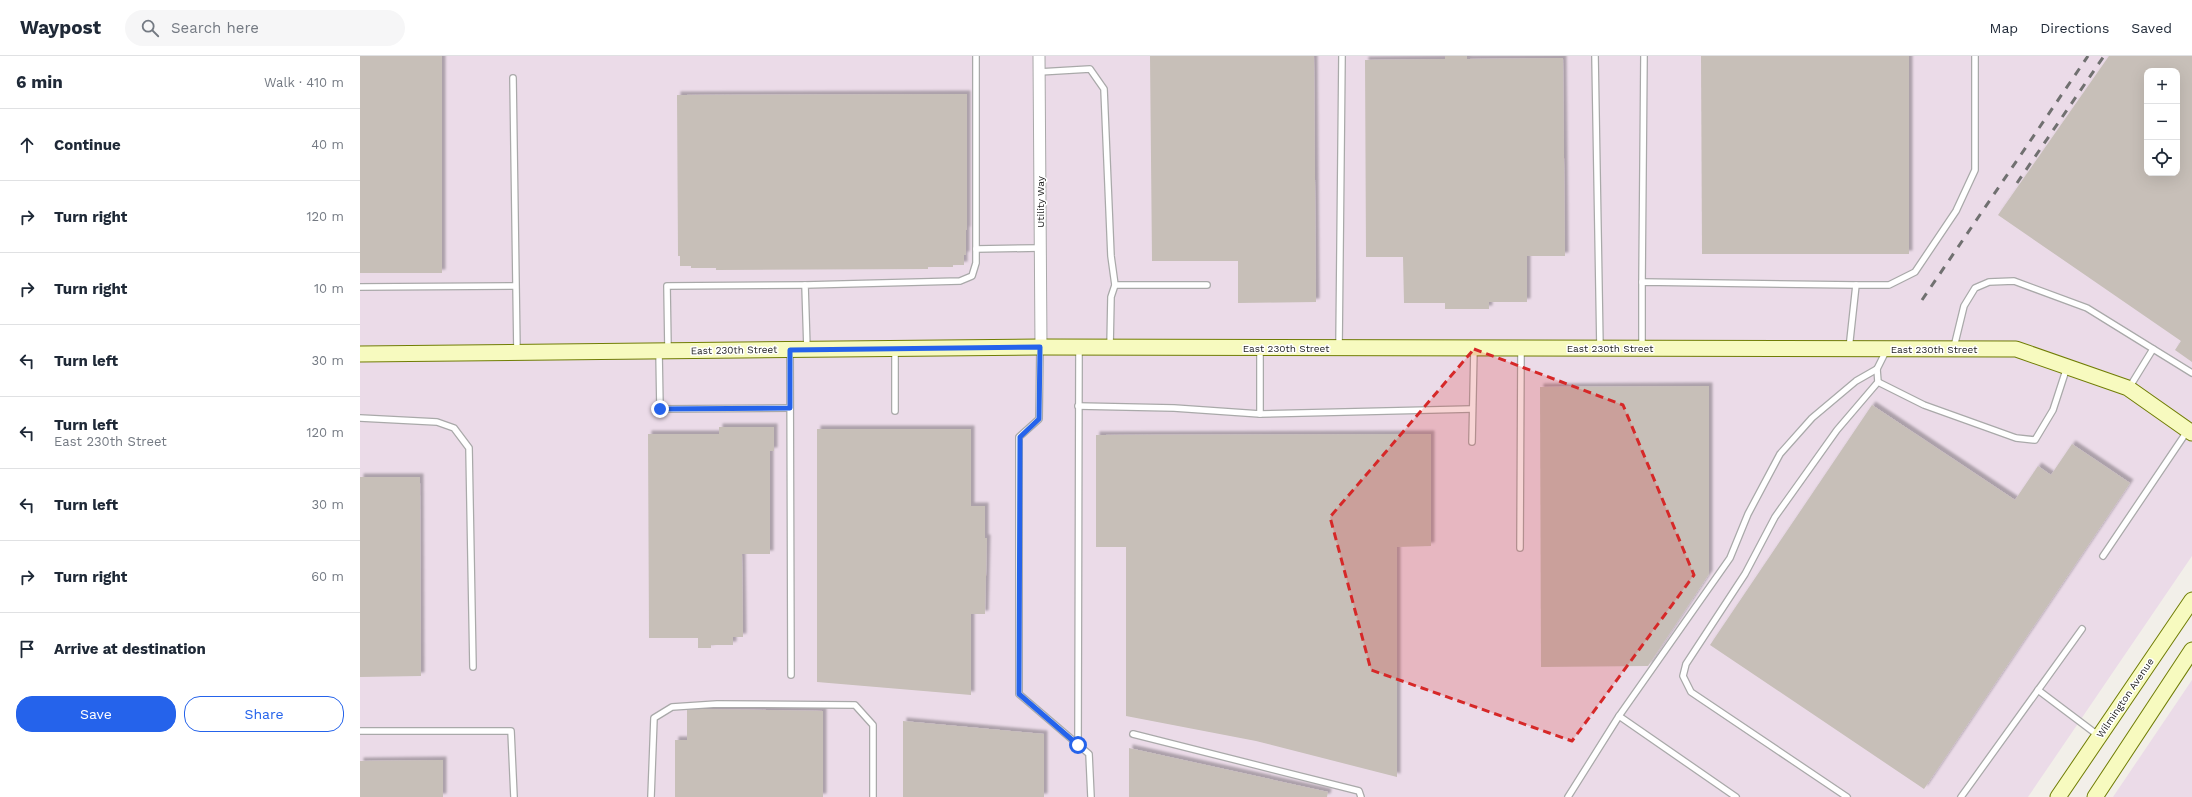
<!DOCTYPE html>
<html lang="en">
<head>
<meta charset="utf-8">
<style>
	:root { --surface:#fff; --page:#f6f6f7; --text:#1f2937; --muted:#747a83; --line:#e0e1e3; --accent:#2563eb }
	body { margin:0; font-family:"Work Sans",sans-serif; background:var(--page); color:var(--text) }
	.controls { position:absolute; right:12px; top:12px; display:grid; overflow:hidden; border-radius:8px; box-shadow:0 4px 16px #0002 }
	.controls button { width:36px; height:36px; display:grid; place-items:center; padding:0; border:0; border-bottom:1px solid var(--line); background:var(--surface); color:var(--text); font:20px sans-serif }
	.stop { position:absolute; width:12px; height:12px; margin:-9px; border:3px solid #2563eb; border-radius:50%; background:#fff }
	.stop.end { background:#2563eb; border-color:#fff; box-shadow:0 1px 4px #0008 }
	.list { margin:0; padding:0; list-style:none }
	h2 { display:flex; justify-content:space-between; align-items:center; height:52px; margin:0; padding:0 16px; font-size:17px }
	h2 small { font-size:13px; font-weight:400; color:var(--muted) }
	.list li { display:grid; grid-template-columns:26px 1fr auto; gap:12px; align-items:center; box-sizing:border-box; height:72px; padding:0 16px; border-top:1px solid var(--line) }
	.list b { display:block; font-size:15px; white-space:nowrap }
	.list p { margin:0; font-size:13px; white-space:nowrap; color:var(--muted) }
	.list em { font-size:13px; font-style:normal; color:var(--muted) }
	.actions { display:flex; gap:8px; padding:12px 16px }
	.actions a { flex:1; padding:9px 0; border:1px solid var(--accent); border-radius:16px; text-align:center; font-size:14px; color:var(--accent) }
	.actions .main { background:var(--accent); color:#fff }
	.icon { flex:none; width:22px; height:22px; fill:none; stroke:currentColor; stroke-width:2; stroke-linecap:round; stroke-linejoin:round }
	.map { position:relative; flex:none; width:1832px; height:741px; overflow:hidden }
	header { display:flex; align-items:center; gap:24px; box-sizing:border-box; height:56px; padding:0 20px; background:var(--surface); border-bottom:1px solid var(--line) }
	header strong { font-size:19px }
	nav { display:flex; gap:22px; margin-inline-start:auto; font-size:14px }
	.search { width:280px; height:36px; background:var(--page); display:flex; align-items:center; gap:10px; box-sizing:border-box; padding:0 14px; border-radius:22px; color:var(--muted); font-size:15px }
	main { display:flex }
	aside { flex:1; background:var(--surface) }
	.map>svg:first-child { display:block }
	.industrial { fill:#ebdbe8; fill-rule:evenodd }
	.building { fill:#c7bfb8; fill-rule:evenodd; filter:url(#shadow) }
	.lines { fill:none; stroke-linecap:round; stroke-linejoin:round }
	.lane-casing { stroke:#a9a9a9; stroke-width:8 }
	.street-casing { stroke:#a9a9a9; stroke-width:13 }
	.secondary-casing { stroke:#707d05; stroke-width:17 }
	.lane { stroke:#fff; stroke-width:5.5 }
	.street { stroke:#fff; stroke-width:11 }
	.secondary { stroke:#f7fabf; stroke-width:15 }
	.rail { stroke:#707070; stroke-width:3; stroke-dasharray:8 8; stroke-linecap:butt }
	.route { stroke:#2563eb; stroke-width:5 }
	.marked { fill:#d62828; fill-opacity:0.2; stroke:#d62828; stroke-width:3; stroke-dasharray:8 5; stroke-linejoin:round }
	.labels { text-anchor:middle; dominant-baseline:central; stroke-width:3; stroke-linejoin:round; paint-order:stroke }
	.street-label { font-size:10px; fill:#222; stroke:#fff }
</style>
</head>
<body>
<header>
<strong>Waypost</strong>
<div class="search"><svg class="icon" aria-label="search" viewBox="0 0 24 24"><circle cx="10" cy="10" r="6"/><path d="M15 15l6 6"/></svg>Search here</div>
<nav><a>Map</a><a>Directions</a><a>Saved</a></nav>
</header>
<main>
<aside>
<h2>6 min<small>Walk · 410 m</small></h2>
<ul class="list">
<li><svg class="icon" aria-label="ahead" viewBox="0 0 24 24"><path d="M12 20V5M6 11l6-6 6 6"/></svg><div><b>Continue</b></div><em>40 m</em></li>
<li><svg class="icon" aria-label="right" viewBox="0 0 24 24"><path d="M7 20v-9h11M14 6l5 5-5 5"/></svg><div><b>Turn right</b></div><em>120 m</em></li>
<li><svg class="icon" aria-label="right" viewBox="0 0 24 24"><path d="M7 20v-9h11M14 6l5 5-5 5"/></svg><div><b>Turn right</b></div><em>10 m</em></li>
<li><svg class="icon" aria-label="left" viewBox="0 0 24 24"><path d="M17 20v-9H6M10 6l-5 5 5 5"/></svg><div><b>Turn left</b></div><em>30 m</em></li>
<li><svg class="icon" aria-label="left" viewBox="0 0 24 24"><path d="M17 20v-9H6M10 6l-5 5 5 5"/></svg><div><b>Turn left</b><p>East 230th Street</p></div><em>120 m</em></li>
<li><svg class="icon" aria-label="left" viewBox="0 0 24 24"><path d="M17 20v-9H6M10 6l-5 5 5 5"/></svg><div><b>Turn left</b></div><em>30 m</em></li>
<li><svg class="icon" aria-label="right" viewBox="0 0 24 24"><path d="M7 20v-9h11M14 6l5 5-5 5"/></svg><div><b>Turn right</b></div><em>60 m</em></li>
<li><svg class="icon" aria-label="arrive" viewBox="0 0 24 24"><path d="M6 21V4h12l-3 4 3 4H6"/></svg><div><b>Arrive at destination</b></div></li>
</ul>
<div class="actions"><a class="main">Save</a><a>Share</a></div>
</aside>
<div class="map">
<svg width="1832" height="741" viewBox="0 0 1832 741">
	<defs>
		<filter id="shadow"><feDropShadow dx="3.5" dy="-3.5" stdDeviation="1" flood-color="#0004"/></filter>
	</defs>
	<rect width="100%" height="100%" fill="#f2efe9"/>
	<g class="industrial">
		<path d="M0,0H1832V500L1668,741H0ZM1787,15H1817V117H1787Z"/>
		<path d="M1832,624V741H1753Z"/>
	</g>
	<g class="building">
		<rect x="0" y="0" width="82" height="217"/>
		<path d="M790,0H954L956,246L878,247V205H792Z"/>
		<path d="M1085,0H1107V3L1203,2L1205,200H1167V246H1129V253H1085V247H1044L1043,201H1006L1005,4L1085,3Z"/>
		<path d="M1341,0H1549V198H1342Z"/>
		<path d="M1749,0H1832V306L1815,294L1821,285L1638,159ZM1787,15H1817V117H1787Z"/>
		<path d="M607,38V174H606V199H604V209H593V211H568V213L356,214V212H331V210H320V200H318L317,39Z"/>
		<path d="M1349,330V518L1288,610L1181,611L1180,331Z"/>
		<path d="M1512,349L1655,444L1678,410L1691,419L1712,388L1770,427L1564,733L1350,589Z"/>
		<path d="M359,371H414V395H410V498H382L383,581H373V589H351V592H338V582H289L288,378H359Z"/>
		<path d="M457,373H611V450H625V482H627L625,558H611V639L457,626Z"/>
		<path d="M1071,378V490L1037,491V721L896,685L766,660V491H736V379Z"/>
		<path d="M0,421H60L61,620L0,621Z"/>
		<path d="M344,653L463,655V741H315V684H327V654Z"/>
		<path d="M543,665L684,678V741H543Z"/>
		<path d="M769,692L968,736L967,741H769Z"/>
		<path d="M83,704V741H0V705Z"/>
	</g>
	<g class="lines">
		<g class="lane-casing">
			<g id="lane">
				<path d="M1235,0L1240,292"/>
				<path d="M679,16L730,13L744,33L751,200L755,229L751,241L750,291"/>
				<path d="M153,22L157,296"/>
				<path d="M616,193L680,192"/>
				<path d="M1282,226L1284,0"/>
				<path d="M755,229H847"/>
				<path d="M0,231L155,230"/>
				<path d="M979,291L982,0"/>
				<path d="M1282,291V226L1496,229"/>
				<path d="M1594,291L1604,250L1615,232L1629,226L1654,225L1727,252L1832,317"/>
				<path d="M680,292L679,363L659,381V638L729,698L731,741"/>
				<path d="M308,293L307,230L445,229"/>
				<path d="M447,293L445,229L600,225L612,220L616,207V0"/>
				<path d="M535,293V355"/>
				<path d="M1489,293L1496,229H1529L1555,216L1596,155L1615,114V0"/>
				<path d="M430,294L431,619"/>
				<path d="M299,296L300,353L430,352"/>
				<path d="M1518,326L1517,313L1526,295"/>
				<path d="M1769,332L1793,293"/>
				<path d="M718,350L814,352L900,358V292"/>
				<path d="M900,358L1112,353"/>
				<path d="M0,362L77,366L94,372L109,392L113,611"/>
				<path d="M1112,386L1114,293"/>
				<path d="M1160,492L1161,293"/>
				<path d="M1743,500L1828,374"/>
				<path d="M1678,634L1739,680"/>
				<path d="M1259,660L1376,741"/>
				<path d="M0,675H151L154,741"/>
				<path d="M773,678L999,735L1001,741"/>
				<path d="M718,689L719,291"/>
				<path d="M291,741L294,662L312,651L357,648L495,649L513,669V741"/>
				<path d="M1208,741L1259,660L1370,502L1388,458L1420,398L1452,362L1496,325L1517,313"/>
				<path d="M1487,741L1331,636L1323,620L1326,608L1385,518L1415,461L1477,374L1518,326L1564,349L1656,382L1675,384L1693,354L1707,311"/>
				<path d="M1601,741L1722,573"/>
			</g>
		</g>
		<g class="street-casing">
			<path id="street" d="M679,0L681,291"/>
		</g>
		<g class="secondary-casing">
			<g id="secondary">
				<path d="M0,298L681,291L1656,293L1768,332L1832,377"/>
				<path d="M1698,741L1832,544"/>
				<path d="M1735,741L1832,594"/>
			</g>
		</g>
		<use href="#lane" class="lane"/>
		<use href="#street" class="street"/>
		<use href="#secondary" class="secondary"/>
		<g class="rail">
			<path d="M1657,127L1744,0"/>
			<path d="M1562,244L1728,0"/>
		</g>
	</g>
	<g class="lines">
		<path class="route" d="M300,353L430,352V294L680,291L679,363L660,381L659,638L718,689"/>
	</g>
	<path class="marked" d="M1114,293L1263,349L1334,519L1212,685L1011,614L970,461Z"/>
	<g class="labels">
		<g class="street-label">
			<text transform="translate(680 146) rotate(-90)">Utility Way</text>
			<text x="926" y="292">East 230th Street</text>
			<text x="1250" y="292">East 230th Street</text>
			<text x="1574" y="293">East 230th Street</text>
			<text transform="translate(374 294) rotate(-1)">East 230th Street</text>
			<text transform="translate(1765 642) rotate(-56)">Wilmington Avenue</text>
		</g>
	</g>
</svg>
<div class="controls">
<button>+</button>
<button>−</button>
<button><svg class="icon" aria-label="locate" viewBox="0 0 24 24"><circle cx="12" cy="12" r="6"/><path d="M12 2v4M12 18v4M2 12h4M18 12h4"/></svg></button>
</div>
<div class="stop" style="left:718px;top:689px"></div>
<div class="stop end" style="left:300px;top:353px"></div>
</div>
</main>
</body>
</html>
